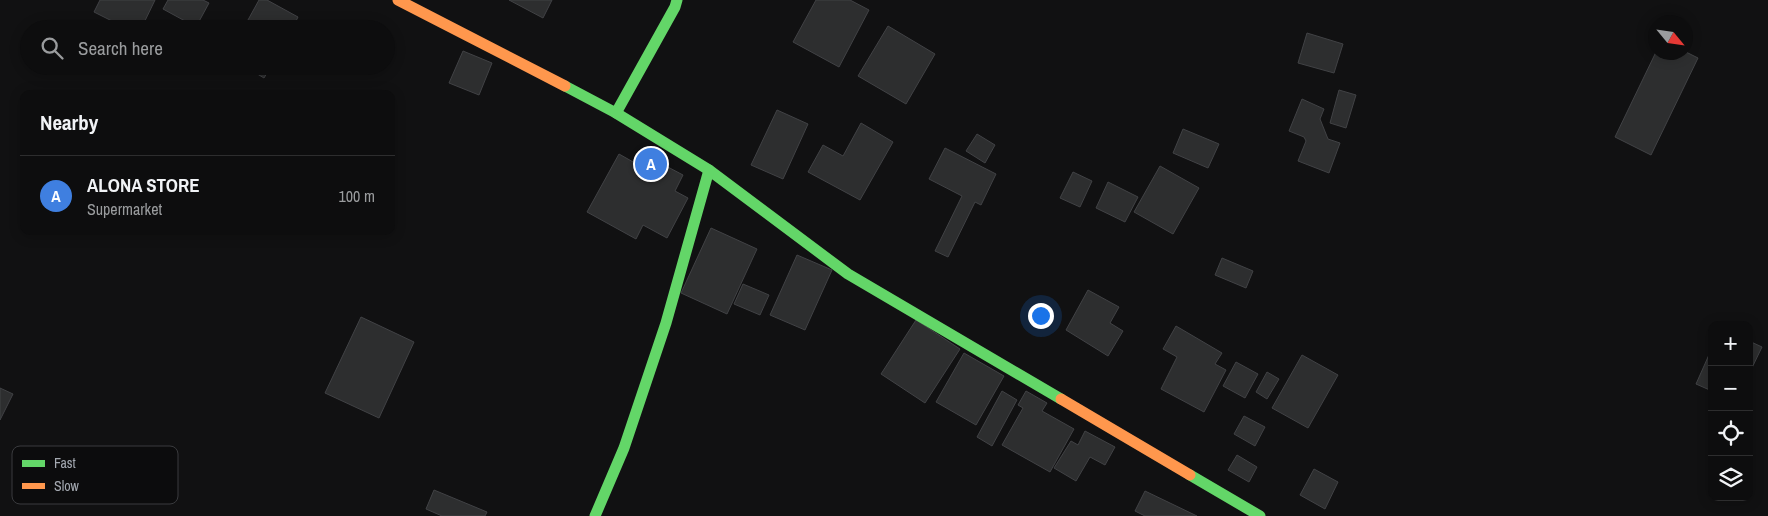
<!DOCTYPE html>
<html lang="en">
<head>
<meta charset="utf-8">
<style>
	:root { --surface:#0d0d0e; --page:#161617; --text:#f1f3f6; --muted:#9a9c9e; --line:#2d2d2e; --accent:#717479 }
	body { margin:0; font-family:"Archivo Narrow",sans-serif; background:var(--page); color:var(--text) }
	.controls { position:absolute; right:15px; bottom:15px; display:grid; overflow:hidden; border-radius:10px; box-shadow:0 2px 12px #0003 }
	.controls button { width:45px; height:45px; display:grid; place-items:center; padding:0; border:0; border-bottom:1px solid var(--line); background:var(--surface); color:var(--text); font:25px sans-serif }
	.compass { position:absolute; left:1648px; top:15px; width:45px; height:45px; border-radius:50%; background:var(--surface); box-shadow:0 2px 12px #0003; rotate:119deg }
	.you { position:absolute; left:1040px; top:315px; width:18px; height:18px; margin:-12px; border:4px solid #fff; border-radius:50%; background:#1a73e8; box-shadow:0 0 0 8px #1a73e833 }
	.badge { display:grid; place-items:center; width:32px; height:32px; border-radius:50%; background:var(--accent); color:#fff; font-size:16px; font-weight:700 }
	.pin { position:absolute; translate:-50% -50%; border:2px solid #fff; box-shadow:0 1px 5px #0006 }
	.list { margin:0; padding:0; list-style:none }
	h2 { display:flex; justify-content:space-between; align-items:center; height:65px; margin:0; padding:0 20px; font-size:21px }
	h2 small { font-size:16px; font-weight:400; color:var(--muted) }
	.list li { display:grid; grid-template-columns:32px 1fr auto; gap:15px; align-items:center; box-sizing:border-box; height:80px; padding:0 20px; border-top:1px solid var(--line) }
	.list b { display:block; font-size:19px; white-space:nowrap }
	.list p { margin:0; font-size:16px; white-space:nowrap; color:var(--muted) }
	.list em { font-size:16px; font-style:normal; color:var(--muted) }
	.icon { flex:none; width:28px; height:28px; fill:none; stroke:currentColor; stroke-width:2; stroke-linecap:round; stroke-linejoin:round }
	.map { position:relative; flex:none; width:1768px; height:516px; overflow:hidden }
	.search { position:absolute; background:var(--surface); box-shadow:0 2px 12px #0003; left:20px; top:20px; width:375px; height:55px; display:flex; align-items:center; gap:12px; box-sizing:border-box; padding:0 18px; border-radius:28px; color:var(--muted); font-size:19px }
	.panel { position:absolute; background:var(--surface); box-shadow:0 2px 12px #0003; left:20px; top:90px; width:375px; height:145px; border-radius:10px }
	.map>svg:first-child { display:block }
	.building { fill:#2d2e2f; stroke:#414245 }
	.lines { fill:none; stroke-linecap:round; stroke-linejoin:round }
	.fast { stroke:#63d668; stroke-width:11 }
	.slow { stroke:#ff974d; stroke-width:11 }
	.key { fill:#0c0c0d; stroke:#3a3b3e; stroke-width:1 }
	.key-label { font-size:14px; fill:#a4a9b1 }
</style>
</head>
<body>
<div class="map">
<svg width="1768" height="516" viewBox="0 0 1768 516">
	<rect width="100%" height="100%" fill="#111112"/>
	<g class="building">
		<path d="M100,0H155L141,29H128L94,12Z"/>
		<path d="M168,0H203L209,3L196,27L163,9Z"/>
		<path d="M259,0H267L298,17L292,29H243Z"/>
		<path d="M509,0H552L543,18Z"/>
		<path d="M816,0H850L869,10L839,67L793,42Z"/>
		<path d="M888,26L935,54L906,104L858,76Z"/>
		<path d="M1307,33L1343,44L1334,73L1298,63Z"/>
		<path d="M463,51L492,63L479,95L449,83Z"/>
		<path d="M1656,52H1686L1698,58L1651,155L1615,137Z"/>
		<path d="M244,66H271L264,78Z"/>
		<path d="M1339,90L1356,95L1346,128L1330,123Z"/>
		<path d="M1302,99L1324,109L1320,119L1328,139L1340,143L1329,173L1298,161L1306,141L1304,137L1289,131Z"/>
		<path d="M777,110L808,124L783,179L751,165Z"/>
		<path d="M861,123L893,142L860,200L808,172L823,145L843,156Z"/>
		<path d="M1183,129L1219,144L1208,168L1173,153Z"/>
		<path d="M977,134L995,145L985,163L966,151Z"/>
		<path d="M945,148L996,174L981,205L975,202L948,257L935,251L962,196L929,179Z"/>
		<path d="M619,154L642,167L647,156L683,175L675,191L688,198L667,238L643,225L636,239L587,212Z"/>
		<path d="M1160,166L1199,188L1173,234L1134,212Z"/>
		<path d="M1073,172L1092,181L1080,207L1060,198Z"/>
		<path d="M1108,182L1138,197L1125,222L1096,208Z"/>
		<path d="M711,228L757,249L727,314L681,293Z"/>
		<path d="M797,255L832,270L805,330L770,315Z"/>
		<path d="M1222,258L1253,271L1246,288L1215,275Z"/>
		<path d="M743,284L769,295L760,315L734,304Z"/>
		<path d="M1088,290L1119,307L1110,323L1123,331L1108,356L1066,330Z"/>
		<path d="M361,317L414,342L379,418L325,393Z"/>
		<path d="M916,320L960,349L925,403L881,374Z"/>
		<path d="M1176,326L1222,353L1215,364L1226,370L1204,412L1161,389L1177,357L1163,349Z"/>
		<path d="M1749,341L1762,347L1749,374Z"/>
		<path d="M1712,348V391L1696,384Z"/>
		<path d="M964,353L1004,376L976,425L936,402Z"/>
		<path d="M1302,355L1338,375L1308,428L1272,408Z"/>
		<path d="M1236,362L1258,374L1245,398L1223,386Z"/>
		<path d="M1267,372L1279,379L1267,399L1256,392Z"/>
		<path d="M0,388L13,394L0,420Z"/>
		<path d="M1002,391L1017,400L992,446L977,437Z"/>
		<path d="M1026,391L1047,403L1042,411L1074,429L1050,472L1002,445L1023,408L1018,405Z"/>
		<path d="M1244,416L1265,427L1255,446L1234,434Z"/>
		<path d="M1085,431L1115,447L1105,465L1090,457L1076,481L1054,468L1071,441L1078,445Z"/>
		<path d="M1237,455L1257,467L1249,482L1228,470Z"/>
		<path d="M1314,469L1338,482L1325,509L1300,495Z"/>
		<path d="M434,490L487,512L485,516H442L426,509Z"/>
		<path d="M1145,491L1197,516H1145L1135,511Z"/>
	</g>
	<g class="lines">
		<g class="fast">
			<path d="M565,86L616,113L709,170L848,274L1061,399"/>
			<path d="M616,113L675,7L677,0"/>
			<path d="M1190,475L1260,516"/>
			<path d="M595,516L624,448L666,323L709,170"/>
		</g>
		<g class="slow">
			<path d="M398,0L565,86"/>
			<path d="M1061,399L1190,475"/>
		</g>
	</g>
	<rect x="12" y="446" width="166" height="58" rx="8" class="key"/>
	<rect x="22" y="460" width="23" height="7" fill="#63d668"/>
	<rect x="22" y="483" width="23" height="6" fill="#ff974d"/>
	<g class="key-label">
		<text x="54" y="468">Fast</text>
		<text x="54" y="491">Slow</text>
	</g>
</svg>
<div class="controls">
<button>+</button>
<button>−</button>
<button><svg class="icon" aria-label="locate" viewBox="0 0 24 24"><circle cx="12" cy="12" r="6"/><path d="M12 2v4M12 18v4M2 12h4M18 12h4"/></svg></button>
<button><svg class="icon" aria-label="layers" viewBox="0 0 24 24"><path d="M12 4l9 5-9 5-9-5zM3 14l9 5 9-5"/></svg></button>
</div>
<svg class="compass" viewBox="-18 -18 36 36"><path d="M0-13l5 13h-10z" fill="#e53935"/><path d="M0 13l5-13h-10z" fill="#9a9c9e"/></svg>
<div class="you"></div>
<div class="pin badge" style="left:651px;top:164px;background:#3f7fe0">A</div>
<div class="search"><svg class="icon" aria-label="search" viewBox="0 0 24 24"><circle cx="10" cy="10" r="6"/><path d="M15 15l6 6"/></svg>Search here</div>
<section class="panel">
<h2>Nearby<small></small></h2>
<ul class="list">
<li><span class="badge" style="background:#3f7fe0">A</span><div><b>ALONA STORE</b><p>Supermarket</p></div><em>100 m</em></li>
</ul>
</section>
</div>
</body>
</html>
